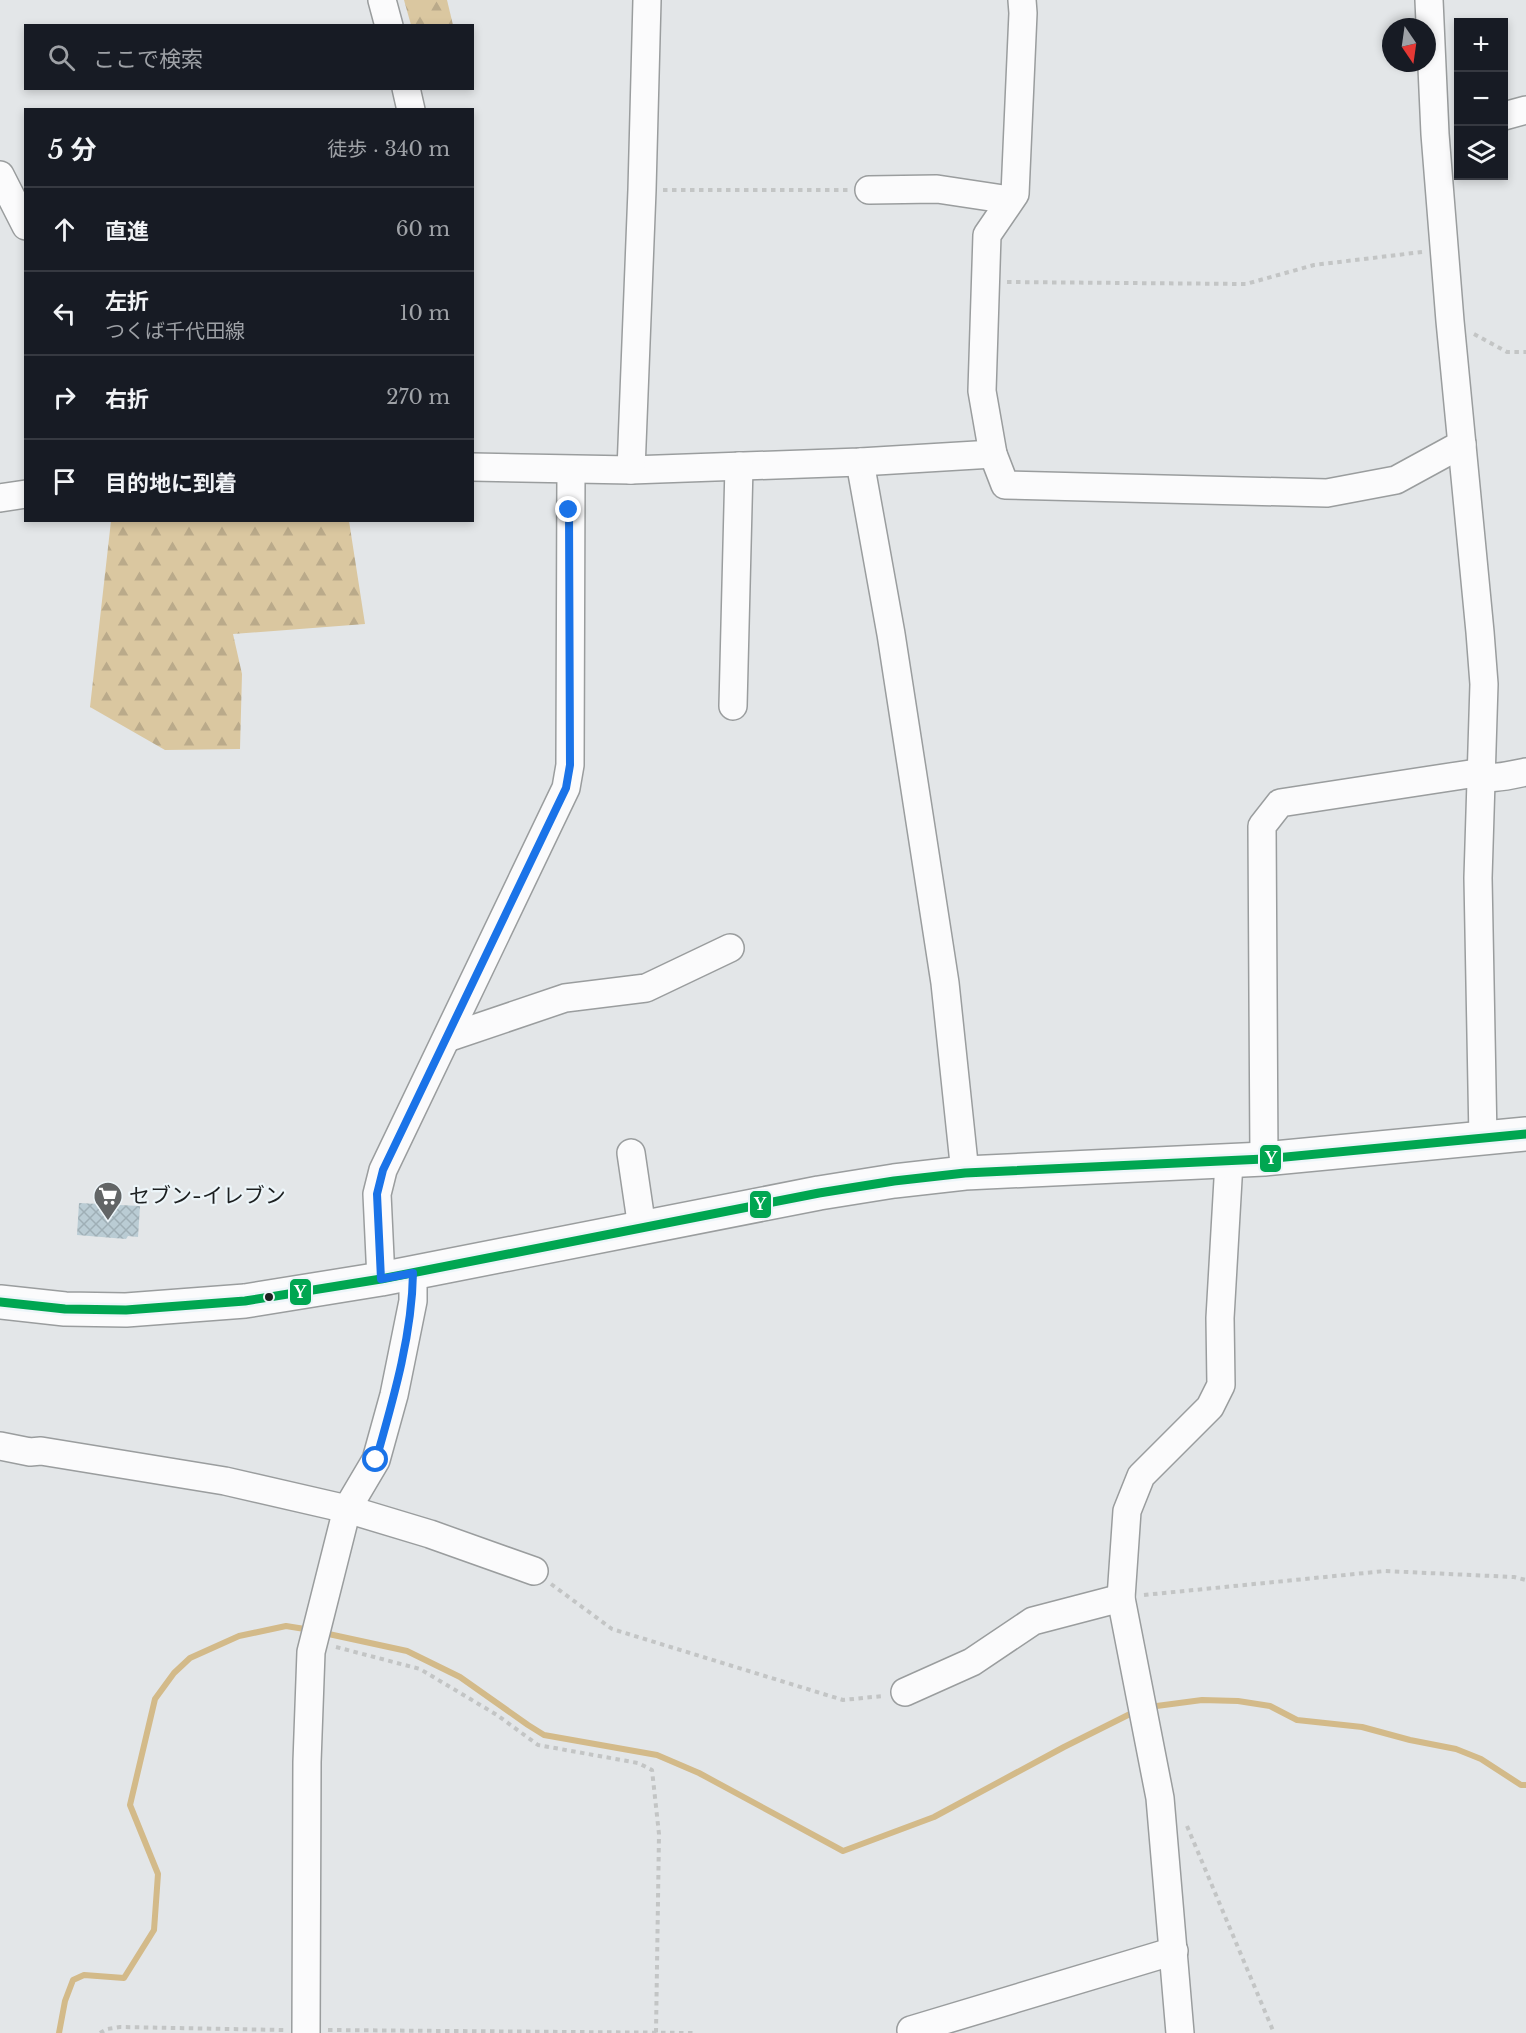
<!DOCTYPE html>
<html lang="ja">
<head>
<meta charset="utf-8">
<style>
	:root { --surface:#171b24; --page:#242831; --text:#f1f3f6; --muted:#9ea1a6; --line:#363941 }
	body { margin:0; font-family:"Libre Baskerville","Noto Sans JP",serif; background:var(--page); color:var(--text) }
	.controls { position:absolute; right:18px; top:18px; display:grid; overflow:hidden; border-radius:0px; box-shadow:0 3px 9px #0003 }
	.controls button { width:54px; height:54px; display:grid; place-items:center; padding:0; border:0; border-bottom:2px solid var(--line); background:var(--surface); color:var(--text); font:30px sans-serif }
	.compass { position:absolute; left:1382px; top:18px; width:54px; height:54px; border-radius:50%; background:var(--surface); box-shadow:0 3px 9px #0003; rotate:167deg }
	.stop { position:absolute; width:18px; height:18px; margin:-14px; border:4px solid #1a73e8; border-radius:50%; background:#fff }
	.stop.end { background:#1a73e8; border-color:#fff; box-shadow:0 2px 6px #0008 }
	.list { margin:0; padding:0; list-style:none }
	h2 { display:flex; justify-content:space-between; align-items:center; height:78px; margin:0; padding:0 24px; font-size:26px }
	h2 small { font-size:20px; font-weight:400; color:var(--muted) }
	.list li { display:grid; grid-template-columns:39px 1fr auto; gap:18px; align-items:center; box-sizing:border-box; height:84px; padding:0 24px; border-top:2px solid var(--line) }
	.list b { display:block; font-size:22px; white-space:nowrap }
	.list p { margin:0; font-size:20px; white-space:nowrap; color:var(--muted) }
	.list em { font-size:20px; font-style:normal; color:var(--muted) }
	.icon { flex:none; width:33px; height:33px; fill:none; stroke:currentColor; stroke-width:2; stroke-linecap:round; stroke-linejoin:round }
	.map { position:relative; flex:none; width:1526px; height:2033px; overflow:hidden }
	.search { position:absolute; background:var(--surface); box-shadow:0 3px 9px #0003; left:24px; top:24px; width:450px; height:66px; display:flex; align-items:center; gap:15px; box-sizing:border-box; padding:0 21px; border-radius:0px; color:var(--muted); font-size:22px }
	.panel { position:absolute; background:var(--surface); box-shadow:0 3px 9px #0003; left:24px; top:108px; width:450px; height:414px; border-radius:0px }
	.map>svg:first-child { display:block }
	.forest { fill:url(#forest-firs) }
	.lines { fill:none; stroke-linecap:round; stroke-linejoin:round }
	.stream { stroke:#d3ba89; stroke-width:6 }
	.building { fill:url(#building-cross-hatch) }
	.minor-casing { stroke:#9a9d9e; stroke-width:30 }
	.major-casing { stroke:#9a9d9e; stroke-width:36 }
	.path { stroke:#c3c5c5; stroke-width:4; stroke-dasharray:4.5 4.5; stroke-linecap:butt }
	.minor { stroke:#fbfbfc; stroke-width:27 }
	.major { stroke:#fbfbfc; stroke-width:33 }
	.bus-1-casing { stroke:#edf5f9; stroke-width:14 }
	.bus-1 { stroke:#00a651; stroke-width:9 }
	.route { stroke:#1a73e8; stroke-width:8 }
	.bus-dot { fill:#1c1f20; stroke:#edf5f9; stroke-width:2 }
	.labels { text-anchor:middle; dominant-baseline:central; stroke-width:4.5; stroke-linejoin:round; paint-order:stroke }
	.poi-label { font-size:21px; fill:#1c1f20; stroke:#edf5f9; text-anchor:start }
	.line-badge { stroke:#edf5f9; stroke-width:2 }
	.badge-label { font-size:16px; text-anchor:middle; font-weight:bold; fill:#fff }
</style>
</head>
<body>
<div class="map">
<svg width="1526" height="2033" viewBox="0 0 1526 2033">
	<defs>
		<pattern id="forest-firs" width="22" height="20" patternUnits="userSpaceOnUse" patternTransform="scale(1.5)"><rect width="22" height="20" fill="#dac7a0"/><path d="M5 1l3.5 6h-7zM16 11l3.5 6h-7z" fill="#baaa8a"/></pattern>
		<pattern id="building-cross-hatch" width="8" height="8" patternUnits="userSpaceOnUse" patternTransform="scale(1.5)"><rect width="8" height="8" fill="#baccd4"/><path d="M0 0l8 8M0 8l8-8" fill="none" stroke="#9fafb6"/></pattern>
	</defs>
	<rect width="100%" height="100%" fill="#e3e6e8"/>
	<g class="forest">
		<path d="M404,0H447L453,25H411Z"/>
		<path d="M111,521H349L365,624L233,634L242,674L240,749L165,750L90,707Z"/>
	</g>
	<g class="lines">
		<g class="stream">
			<path d="M324,1633L407,1651L460,1677L528,1725L544,1735L657,1755L699,1773L843,1851L934,1817L1064,1747L1136,1711"/>
			<path d="M1149,1707L1202,1700L1238,1701L1270,1706L1297,1720L1362,1727L1410,1740L1456,1749L1481,1759L1521,1785H1526"/>
			<path d="M59,2033L65,2001L73,1980L84,1975L124,1978L154,1930L158,1874L130,1805L155,1699L174,1673L190,1658L239,1636L286,1626L311,1630"/>
		</g>
	</g>
	<path class="building" d="M79,1203L140,1206L138,1237L128,1236L126,1239L77,1235Z"/>
	<g class="lines">
		<g class="minor-casing">
			<g id="minor">
				<path d="M382,0L389,26"/>
				<path d="M1022,0L1023,13L1015,194L987,235L982,391L993,454L1005,485L1327,493L1396,480L1462,444"/>
				<path d="M1429,0L1435,134L1450,321L1480,632L1484,684L1478,878L1483,1139"/>
				<path d="M406,88L411,110"/>
				<path d="M1504,116L1526,110"/>
				<path d="M0,175L26,226"/>
				<path d="M869,190L937,189L1010,200"/>
				<path d="M860,462L891,634L945,983L965,1173"/>
				<path d="M472,467L631,470L860,462L993,454"/>
				<path d="M631,470L642,190L647,0"/>
				<path d="M0,498L26,494"/>
				<path d="M733,706L739,466"/>
				<path d="M447,1038L565,998L646,988L730,948"/>
				<path d="M631,1153L642,1228"/>
				<path d="M1264,1159L1262,826L1280,803L1470,774C1488,781 1507,776 1526,772"/>
				<path d="M381,1279L377,1194L383,1170L566,788L570,765L571,470"/>
				<path d="M0,1446L30,1452L41,1451L225,1481L347,1509L430,1534L534,1571"/>
				<path d="M905,1692L972,1662L1033,1621L1121,1598"/>
				<path d="M306,2033L307,1762L311,1652L347,1509L376,1460L394,1395L413,1301V1273"/>
				<path d="M912,2033L911,2030L1174,1951"/>
				<path d="M1180,2033L1160,1798L1121,1598L1127,1511L1141,1476L1210,1407L1221,1385L1220,1318L1229,1162"/>
			</g>
		</g>
		<g class="major-casing">
			<path id="major" d="M0,1302L65,1309L126,1310L245,1301L381,1279L819,1193L894,1181L965,1173L1264,1159L1526,1134"/>
		</g>
		<g class="path">
			<path d="M663,190H848"/>
			<path d="M1007,282L1246,284L1314,265L1422,252"/>
			<path d="M1474,334L1507,352H1526"/>
			<path d="M551,1584L612,1629L843,1700L883,1696"/>
			<path d="M1144,1595L1385,1571L1514,1577L1526,1580"/>
			<path d="M336,1647L420,1669L497,1715L538,1745L638,1763L652,1770L659,1834L656,2033"/>
			<path d="M1187,1826L1274,2033"/>
			<path d="M328,2030L694,2033"/>
			<path d="M100,2033L107,2029L120,2027L285,2030"/>
		</g>
		<use href="#minor" class="minor"/>
		<use href="#major" class="major"/>
		<g class="bus-1-casing">
			<path id="bus-1" d="M0,1302L65,1309L126,1310L245,1301L381,1279L819,1193L894,1181L965,1173L1264,1159L1526,1134"/>
		</g>
		<use href="#bus-1" class="bus-1"/>
	</g>
	<g class="lines">
		<path class="route" d="M376,1460C393,1400 412,1336 413,1273L381,1279L377,1194L383,1170L566,788L570,765L569,510"/>
	</g>
	<defs>
		<g id="supermarket-pin" transform="scale(1.5)"><path d="M0 17L-7.5 6A9.5 9.5 0 1 1 7.5 6Z" fill="#626566" stroke="#edf5f9"/><path d="M-6-5.5h2.5l.6 2H6L4.5 2H-2.5L-4.4-4H-6ZM-1.5 3.2a1.3 1.3 0 1 0 .1 0ZM3 3.2a1.3 1.3 0 1 0 .1 0Z" fill="#fff"/></g>
	</defs>
	<g fill-rule="evenodd">
		<use href="#supermarket-pin" x="108" y="1196"/>
	</g>
	<circle class="bus-dot" cx="269" cy="1297" r="5"/>
	<g class="labels">
		<g class="poi-label">
			<text x="129" y="1196">セブン-イレブン</text>
		</g>
	</g>
	<g class="line-badge">
		<rect x="1259" y="1144" width="23" height="29" rx="6" fill="#00a651"/>
		<rect x="749" y="1190" width="23" height="29" rx="6" fill="#00a651"/>
		<rect x="289" y="1278" width="23" height="28" rx="6" fill="#00a651"/>
	</g>
	<g class="badge-label">
		<text x="1271" y="1164">Y</text>
		<text x="760" y="1210">Y</text>
		<text x="300" y="1298">Y</text>
	</g>
</svg>
<div class="controls">
<button>+</button>
<button>−</button>
<button><svg class="icon" aria-label="layers" viewBox="0 0 24 24"><path d="M12 4l9 5-9 5-9-5zM3 14l9 5 9-5"/></svg></button>
</div>
<svg class="compass" viewBox="-18 -18 36 36"><path d="M0-13l5 13h-10z" fill="#e53935"/><path d="M0 13l5-13h-10z" fill="#9ea1a6"/></svg>
<div class="stop" style="left:376px;top:1460px"></div>
<div class="stop end" style="left:569px;top:510px"></div>
<div class="search"><svg class="icon" aria-label="search" viewBox="0 0 24 24"><circle cx="10" cy="10" r="6"/><path d="M15 15l6 6"/></svg>ここで検索</div>
<section class="panel">
<h2>5 分<small>徒歩 · 340 m</small></h2>
<ul class="list">
<li><svg class="icon" aria-label="ahead" viewBox="0 0 24 24"><path d="M12 20V5M6 11l6-6 6 6"/></svg><div><b>直進</b></div><em>60 m</em></li>
<li><svg class="icon" aria-label="left" viewBox="0 0 24 24"><path d="M17 20v-9H6M10 6l-5 5 5 5"/></svg><div><b>左折</b><p>つくば千代田線</p></div><em>10 m</em></li>
<li><svg class="icon" aria-label="right" viewBox="0 0 24 24"><path d="M7 20v-9h11M14 6l5 5-5 5"/></svg><div><b>右折</b></div><em>270 m</em></li>
<li><svg class="icon" aria-label="arrive" viewBox="0 0 24 24"><path d="M6 21V4h12l-3 4 3 4H6"/></svg><div><b>目的地に到着</b></div></li>
</ul>
</section>
</div>
</body>
</html>
